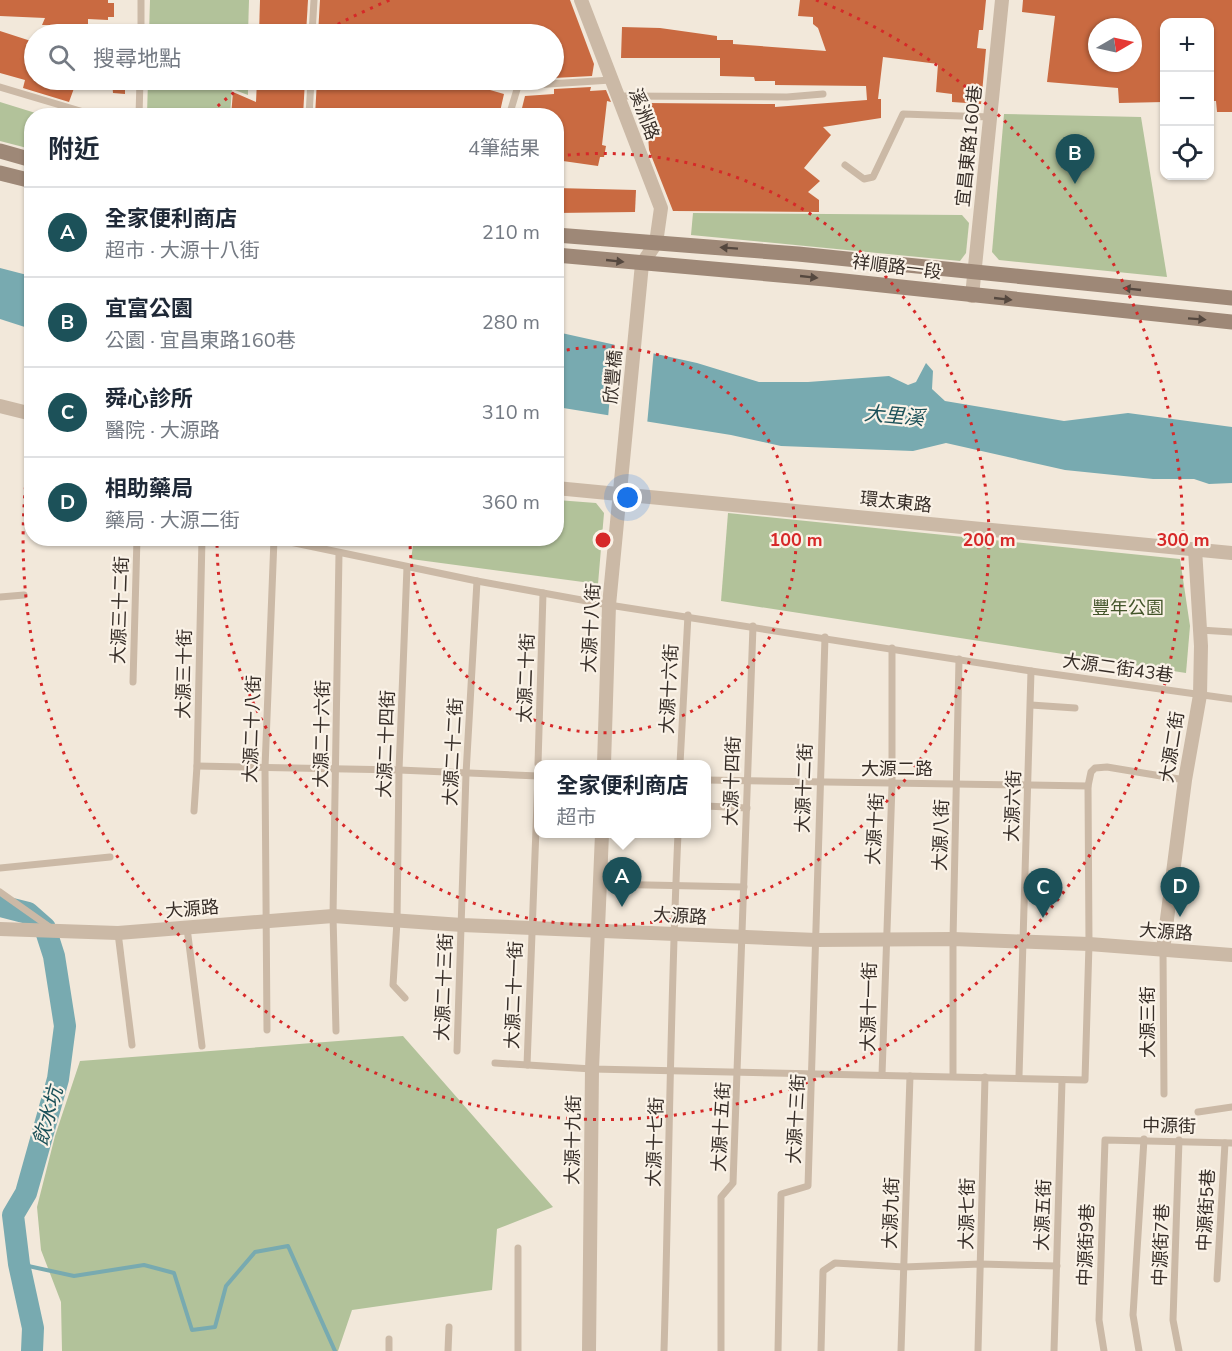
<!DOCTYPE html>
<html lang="zh-TW">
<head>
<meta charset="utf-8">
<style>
	:root { --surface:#fff; --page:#f6f6f7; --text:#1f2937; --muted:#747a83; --line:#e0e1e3; --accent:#1c5159 }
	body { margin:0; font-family:"Nunito Sans","Noto Sans TC",sans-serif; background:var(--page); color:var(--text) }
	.controls { position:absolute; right:18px; top:18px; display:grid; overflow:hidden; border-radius:12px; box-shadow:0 2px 4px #0004 }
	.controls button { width:54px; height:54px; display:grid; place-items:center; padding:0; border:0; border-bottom:2px solid var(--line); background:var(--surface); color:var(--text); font:30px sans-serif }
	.compass { position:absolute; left:1088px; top:18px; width:54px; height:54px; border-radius:50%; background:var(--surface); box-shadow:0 2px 4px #0004; rotate:81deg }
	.you { position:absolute; left:628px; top:498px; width:21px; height:21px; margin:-15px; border:4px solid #fff; border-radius:50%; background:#1a73e8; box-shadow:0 0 0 9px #1a73e833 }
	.badge { display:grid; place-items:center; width:39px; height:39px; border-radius:50%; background:var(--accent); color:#fff; font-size:20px; font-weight:700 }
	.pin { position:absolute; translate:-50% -50px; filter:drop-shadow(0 2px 3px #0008) }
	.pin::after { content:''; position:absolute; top:32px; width:21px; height:18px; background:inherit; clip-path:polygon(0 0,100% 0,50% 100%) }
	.popup { position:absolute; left:534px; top:760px; width:177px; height:78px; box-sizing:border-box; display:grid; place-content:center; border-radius:12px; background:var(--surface); filter:drop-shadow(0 2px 4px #0005); font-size:20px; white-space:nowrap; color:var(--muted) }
	.popup b { font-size:22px; color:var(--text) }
	.popup::after { content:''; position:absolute; left:50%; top:100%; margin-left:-12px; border:12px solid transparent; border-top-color:var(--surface) }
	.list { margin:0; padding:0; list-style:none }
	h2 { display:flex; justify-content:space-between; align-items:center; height:78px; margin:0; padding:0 24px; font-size:26px }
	h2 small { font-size:20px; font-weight:400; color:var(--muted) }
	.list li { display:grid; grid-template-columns:39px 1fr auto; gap:18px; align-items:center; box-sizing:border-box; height:90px; padding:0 24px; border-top:2px solid var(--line) }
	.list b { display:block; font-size:22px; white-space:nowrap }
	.list p { margin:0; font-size:20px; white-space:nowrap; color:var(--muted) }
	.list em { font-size:20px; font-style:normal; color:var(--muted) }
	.icon { flex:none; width:33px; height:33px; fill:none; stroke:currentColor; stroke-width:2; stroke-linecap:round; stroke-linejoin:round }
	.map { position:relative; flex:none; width:1232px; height:1351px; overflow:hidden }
	.search { position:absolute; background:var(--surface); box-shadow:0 2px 4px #0004; left:24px; top:24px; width:540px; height:66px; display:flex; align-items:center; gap:15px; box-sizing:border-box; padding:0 21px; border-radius:33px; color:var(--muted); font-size:22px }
	.panel { position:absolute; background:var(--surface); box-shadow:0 2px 4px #0004; left:24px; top:108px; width:540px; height:438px; border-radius:24px }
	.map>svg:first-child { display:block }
	.green { fill:#b2c29a }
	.water { fill:#78aab0 }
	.pier { fill:#f2e8da }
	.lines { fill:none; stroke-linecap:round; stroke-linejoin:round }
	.stream { stroke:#78aab0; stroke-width:4 }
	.river { stroke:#78aab0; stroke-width:22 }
	.building { fill:#c96a41; fill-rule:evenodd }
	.lane { stroke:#cbb9a6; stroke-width:7 }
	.street { stroke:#cbb9a6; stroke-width:14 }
	.secondary { stroke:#9e8877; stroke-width:15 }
	.oneway { fill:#55483f }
	.ring { fill:none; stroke:#d62828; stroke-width:3; stroke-dasharray:3 6 }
	.labels { text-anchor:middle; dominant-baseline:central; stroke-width:4.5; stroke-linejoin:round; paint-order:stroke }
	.street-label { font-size:18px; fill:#362d27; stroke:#faf2e7 }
	.park-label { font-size:18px; fill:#43552a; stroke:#faf2e7 }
	.water-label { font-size:20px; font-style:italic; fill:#1c5159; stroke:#faf2e7 }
	.centre { fill:#d62828; stroke:#faf2e7; stroke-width:3 }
	.ring-label { font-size:18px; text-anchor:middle; font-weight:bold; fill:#d62828; stroke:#faf2e7; stroke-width:4.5; stroke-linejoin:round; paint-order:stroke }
</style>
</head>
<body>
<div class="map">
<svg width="1232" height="1351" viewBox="0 0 1232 1351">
	<rect width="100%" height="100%" fill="#f2e8da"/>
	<g class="green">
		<path d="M150,0H249L248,34H149Z"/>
		<path d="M148,80H248V95L232,89L230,115H147Z"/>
		<path d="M0,102L42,115L32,116L31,149L0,141Z"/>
		<path d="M1004,114L1141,117L1167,277L999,260L992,252Z"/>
		<path d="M693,213L962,215L969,223L966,253L960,261L691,235Z"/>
		<path d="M557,500L596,503L604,513L598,584L411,559L414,539L556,538Z"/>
		<path d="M728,513L1180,559L1190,626L1186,673L721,601Z"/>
		<path d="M403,1036L553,1207L497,1229L492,1290L352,1310L338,1351H62L61,1302L41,1250L37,1207L55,1136L80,1061Z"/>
	</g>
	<g class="water">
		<path d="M0,268L31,276V329L0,319Z"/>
		<path d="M557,332L697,363L759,382H808L889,376L908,385L916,382L926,363L933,371L932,389L945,401L1064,421L1128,413L1232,427V483L1209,484L1194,479H1153L1065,470L946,443L913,451L781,446L731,435L557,407Z"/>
	</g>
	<path class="pier" d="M615,340L654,349L647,425L608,418Z"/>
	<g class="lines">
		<path class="stream" d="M19,1264L74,1276L144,1265L174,1273L192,1330L215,1327L226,1286L255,1252L288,1246L335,1351"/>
		<path class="river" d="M0,906L28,913L45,928L54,956L65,1026L58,1079L26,1193L13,1215L19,1264L33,1328L32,1351"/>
	</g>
	<g class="building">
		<path d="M0,0H108V3H114V17H108V20L88,19V25H42L45,18L0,16Z"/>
		<path d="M260,0H308L306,34H259Z"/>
		<path d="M320,0H570L594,64L592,76L554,78V34H318Z"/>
		<path d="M800,0H986L983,30H979L977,48L986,49L981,104L952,102V94L936,92L938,64L883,57L878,99H881V118L823,127L831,135L804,168L820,181L808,192L819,200V212L673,211L649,150L646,103L775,104V107L867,100L866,86L775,85V81H755L754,77L720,76V58H621L622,27L660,28L717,36V40H733V44L826,51L818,28L813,24V17L798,16Z"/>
		<path d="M1023,0H1232V112H1217L1216,101H1209V22H1164V102L1119,103L1118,88L1047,82L1055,16L1022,12ZM1097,27H1133V63H1097Z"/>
		<path d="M0,31L34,42V80H77L69,102L23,88L25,80L0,73Z"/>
		<path d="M125,80V94L113,93L112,81Z"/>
		<path d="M257,80H305L303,116L280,111L281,116H231L233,92L256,102Z"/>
		<path d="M317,80H455L504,94L499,116H460L442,110L441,116H315Z"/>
		<path d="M591,87L590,91L606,90L611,102L607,101L602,145L606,146L604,157H600L598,166L556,160V116H520L525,96L554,94V89Z"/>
		<path d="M556,188L636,190L635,212L556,213Z"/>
	</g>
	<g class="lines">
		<g class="lane">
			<path d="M141,34V0"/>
			<path d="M312,34L314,0"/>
			<path d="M0,87L97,116"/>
			<path d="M618,96L787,97L823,94"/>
			<path d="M139,116L140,80"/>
			<path d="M309,116L311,80"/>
			<path d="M509,116L518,86L611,80"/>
			<path d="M845,165L864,179L873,177L903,114L990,117"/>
			<path d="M271,538L477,581L609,605L1031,671L1232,699"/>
			<path d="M0,597L24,595"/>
			<path d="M1200,630L1232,632"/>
			<path d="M133,682L137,538"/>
			<path d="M1031,705L1075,708"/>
			<path d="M538,764L543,593"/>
			<path d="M680,764L688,615"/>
			<path d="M197,766L399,770L538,776"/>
			<path d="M706,780L1088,786"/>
			<path d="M706,806L747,808"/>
			<path d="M194,811L197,766L202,538"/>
			<path d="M0,868L110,857"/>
			<path d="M600,884L744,887"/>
			<path d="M0,892L51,928"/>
			<path d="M187,928L202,1046"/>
			<path d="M118,933L132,1045"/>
			<path d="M1163,950L1164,1094"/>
			<path d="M405,998L393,985L397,921L399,770L407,567"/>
			<path d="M267,1030L265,768L274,539"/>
			<path d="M336,1031L333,916L339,553"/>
			<path d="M457,1051L466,774L477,581"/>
			<path d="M495,1063L592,1069L1085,1080L1089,944L1088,786L1091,772L1095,768L1107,767L1185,780"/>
			<path d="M527,1065L538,776"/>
			<path d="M882,1075L892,785V648"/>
			<path d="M953,1076V939L959,659"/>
			<path d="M1019,1076L1031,671"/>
			<path d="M1198,1112L1232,1107"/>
			<path d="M1217,1279L1225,1143"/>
			<path d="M389,1351V1339"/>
			<path d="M448,1351L449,1327"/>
			<path d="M518,1351V1248"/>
			<path d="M664,1351C669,1179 670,1006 678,834"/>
			<path d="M721,1351V1197L733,1183L753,626"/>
			<path d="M778,1351L781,1194L808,1186L825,637"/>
			<path d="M821,1351L823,1271L835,1263L904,1267L980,1264L1057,1266"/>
			<path d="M901,1351L910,1076"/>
			<path d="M978,1351L985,1077"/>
			<path d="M1054,1351L1062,1081"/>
			<path d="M1104,1351L1099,1320L1105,1140L1232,1143"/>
			<path d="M1139,1351L1133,1315L1144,1139"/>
			<path d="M1179,1351L1173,1320L1179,1140"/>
		</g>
		<g class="street">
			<path d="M581,0L661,208L656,243L642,264L609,605L604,764"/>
			<path d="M972,296L1002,0"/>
			<path d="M0,406L32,414"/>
			<path d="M556,488L1232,553"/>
			<path d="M0,929L118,933L333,916L462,925L816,940L953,939L1089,944L1232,955"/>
			<path d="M1163,950L1185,780L1200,695L1201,646L1195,549"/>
			<path d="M589,1351L592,1069L602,834"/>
		</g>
		<g class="secondary">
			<path d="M0,151L32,160"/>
			<path d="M0,173L32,181"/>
			<path d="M556,235L798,254L1232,298"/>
			<path d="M556,255L825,279L1232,322"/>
		</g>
	</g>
	<defs><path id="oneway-solid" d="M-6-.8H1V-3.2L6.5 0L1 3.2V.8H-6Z" transform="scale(1.5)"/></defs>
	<g class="oneway">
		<use href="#oneway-solid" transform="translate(729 248) rotate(-176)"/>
		<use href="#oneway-solid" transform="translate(615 261) rotate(6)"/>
		<use href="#oneway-solid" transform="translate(809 277) rotate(6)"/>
		<use href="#oneway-solid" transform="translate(1132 289) rotate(-174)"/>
		<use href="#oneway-solid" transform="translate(1003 299) rotate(6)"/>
		<use href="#oneway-solid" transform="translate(1197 319) rotate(4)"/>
	</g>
	<g class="ring">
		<path d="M558 352A193 193 0 1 1 410 540"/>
		<path d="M559 156A386 386 0 1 1 217 540"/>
		<path d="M211 112A580 580 0 0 1 250 80M322 33A580 580 0 0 1 390 0M816 0A580 580 0 1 1 31 444"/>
	</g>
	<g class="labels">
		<g class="street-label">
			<text transform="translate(644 114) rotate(69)">溪洲路</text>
			<text transform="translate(969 146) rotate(-84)">宜昌東路160巷</text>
			<text transform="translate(897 267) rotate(7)">祥順路一段</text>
			<text transform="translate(613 377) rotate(-85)">欣豐橋</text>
			<text transform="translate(896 502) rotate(6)">環太東路</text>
			<text transform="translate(120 610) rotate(-88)">大源三十二街</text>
			<text transform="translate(591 628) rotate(-87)">大源十八街</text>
			<text transform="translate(1118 668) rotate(8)">大源二街43巷</text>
			<text transform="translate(184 674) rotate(-89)">大源三十街</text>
			<text transform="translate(526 678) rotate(-88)">太源二十街</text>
			<text transform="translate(669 689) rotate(-87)">大源十六街</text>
			<text transform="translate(252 729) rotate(-88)">大源二十八街</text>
			<text transform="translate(322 734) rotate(-89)">大源二十六街</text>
			<text transform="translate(386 744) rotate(-88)">大源二十四街</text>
			<text transform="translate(1172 747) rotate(-81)">大源二街</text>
			<text transform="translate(453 752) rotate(-87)">大源二十二街</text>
			<text x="897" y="769">大源二路</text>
			<text transform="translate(732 781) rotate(-88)">大源十四街</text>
			<text transform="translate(804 788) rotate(-88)">大源十二街</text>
			<text transform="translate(1013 806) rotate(-88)">大源六街</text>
			<text transform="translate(875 829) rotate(-87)">大源十街</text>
			<text transform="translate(941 835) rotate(-88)">大源八街</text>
			<text transform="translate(192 909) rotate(-5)">大源路</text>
			<text transform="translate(680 916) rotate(3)">大源路</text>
			<text transform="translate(1166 932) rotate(4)">大源路</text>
			<text transform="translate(444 987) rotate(-88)">大源二十三街</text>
			<text transform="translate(514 995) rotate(-88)">大源二十一街</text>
			<text transform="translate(869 1007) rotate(-89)">大源十一街</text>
			<text transform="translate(1148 1022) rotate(-90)">大源三街</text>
			<text transform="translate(796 1119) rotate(-87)">大源十三街</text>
			<text transform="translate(1169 1126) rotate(1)">中源街</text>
			<text transform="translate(721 1127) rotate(-87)">大源十五街</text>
			<text transform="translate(573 1140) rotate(-89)">大源十九街</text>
			<text transform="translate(655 1142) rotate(-88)">大源十七街</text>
			<text transform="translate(1206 1210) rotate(-87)">中源街5巷</text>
			<text transform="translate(891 1213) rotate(-88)">大源九街</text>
			<text transform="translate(967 1214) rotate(-89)">大源七街</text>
			<text transform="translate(1043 1215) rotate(-88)">大源五街</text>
			<text transform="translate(1086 1245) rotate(-88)">中源街9巷</text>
			<text transform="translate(1161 1245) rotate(-88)">中源街7巷</text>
		</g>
		<g class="park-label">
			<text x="1128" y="608">豐年公園</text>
		</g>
		<g class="water-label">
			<text transform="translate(894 416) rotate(5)">大里溪</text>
			<text transform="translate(48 1116) rotate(-74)">飲水坑</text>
		</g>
	</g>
	<circle cx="603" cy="540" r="9" class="centre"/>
	<g class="ring-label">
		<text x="796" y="546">100 m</text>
		<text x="989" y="546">200 m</text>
		<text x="1183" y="546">300 m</text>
	</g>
</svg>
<div class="controls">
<button>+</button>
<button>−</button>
<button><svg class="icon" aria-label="locate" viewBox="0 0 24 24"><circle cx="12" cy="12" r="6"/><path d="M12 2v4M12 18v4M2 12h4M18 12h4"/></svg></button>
</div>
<svg class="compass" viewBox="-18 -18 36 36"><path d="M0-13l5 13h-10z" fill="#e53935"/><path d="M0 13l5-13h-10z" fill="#747a83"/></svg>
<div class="you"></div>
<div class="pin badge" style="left:622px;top:907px">A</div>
<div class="popup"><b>全家便利商店</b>超市</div>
<div class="pin badge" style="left:1075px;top:184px">B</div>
<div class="pin badge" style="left:1043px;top:918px">C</div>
<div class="pin badge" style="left:1180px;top:917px">D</div>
<div class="search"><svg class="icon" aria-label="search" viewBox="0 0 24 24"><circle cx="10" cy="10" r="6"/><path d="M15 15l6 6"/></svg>搜尋地點</div>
<section class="panel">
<h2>附近<small>4筆結果</small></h2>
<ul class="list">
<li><span class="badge">A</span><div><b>全家便利商店</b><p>超市 · 大源十八街</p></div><em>210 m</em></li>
<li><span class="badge">B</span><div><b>宜富公園</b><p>公園 · 宜昌東路160巷</p></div><em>280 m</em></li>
<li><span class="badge">C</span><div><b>舜心診所</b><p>醫院 · 大源路</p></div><em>310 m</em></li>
<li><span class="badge">D</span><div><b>相助藥局</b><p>藥局 · 大源二街</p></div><em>360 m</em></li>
</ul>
</section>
</div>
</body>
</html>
